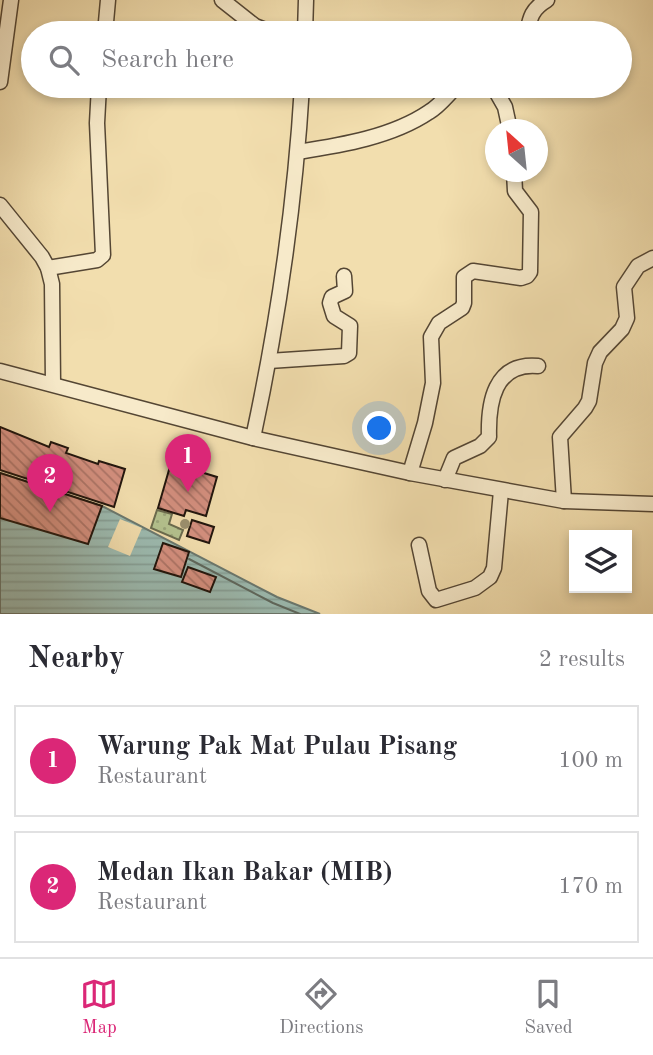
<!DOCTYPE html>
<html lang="en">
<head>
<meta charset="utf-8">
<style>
	:root { --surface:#fff; --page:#f7f7f7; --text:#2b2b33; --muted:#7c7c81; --line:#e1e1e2; --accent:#db2777 }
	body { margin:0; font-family:"Old Standard TT",serif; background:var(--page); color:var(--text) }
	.controls { position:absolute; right:21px; bottom:21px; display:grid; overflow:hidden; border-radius:0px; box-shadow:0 4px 10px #0003 }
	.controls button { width:63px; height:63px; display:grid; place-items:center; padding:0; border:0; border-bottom:2px solid var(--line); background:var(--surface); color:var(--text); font:35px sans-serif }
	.compass { position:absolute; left:485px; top:119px; width:63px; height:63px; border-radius:50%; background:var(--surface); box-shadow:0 4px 10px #0003; rotate:333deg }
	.you { position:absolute; left:380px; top:429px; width:24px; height:24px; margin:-18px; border:5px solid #fff; border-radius:50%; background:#1a73e8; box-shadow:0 0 0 10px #1a73e833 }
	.badge { display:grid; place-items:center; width:46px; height:46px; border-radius:50%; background:var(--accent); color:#fff; font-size:23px; font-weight:700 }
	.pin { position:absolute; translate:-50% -58px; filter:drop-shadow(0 2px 4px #0008) }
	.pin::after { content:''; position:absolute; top:37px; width:24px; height:21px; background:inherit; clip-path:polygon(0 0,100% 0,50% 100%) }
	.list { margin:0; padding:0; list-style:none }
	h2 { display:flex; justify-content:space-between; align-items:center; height:91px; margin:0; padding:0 28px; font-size:30px }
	h2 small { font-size:23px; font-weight:400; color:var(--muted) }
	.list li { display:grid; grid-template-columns:46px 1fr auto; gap:21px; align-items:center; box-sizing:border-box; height:112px; margin:0 14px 14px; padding:0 14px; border:2px solid var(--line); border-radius:0px }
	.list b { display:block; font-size:26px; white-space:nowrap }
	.list p { margin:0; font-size:23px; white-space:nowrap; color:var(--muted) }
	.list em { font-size:23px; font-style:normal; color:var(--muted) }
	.icon { flex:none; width:38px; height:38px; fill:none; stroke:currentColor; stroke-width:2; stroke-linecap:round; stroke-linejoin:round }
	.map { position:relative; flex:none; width:653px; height:614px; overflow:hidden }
	.search { position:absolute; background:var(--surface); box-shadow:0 4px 10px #0003; left:21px; right:21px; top:21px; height:77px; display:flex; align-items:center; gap:18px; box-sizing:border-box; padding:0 24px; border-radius:38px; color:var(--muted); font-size:26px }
	.sheet { height:343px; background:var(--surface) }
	nav { display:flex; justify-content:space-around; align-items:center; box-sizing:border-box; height:98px; border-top:2px solid var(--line); background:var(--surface); font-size:19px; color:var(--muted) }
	nav a { display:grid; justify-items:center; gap:4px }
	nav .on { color:var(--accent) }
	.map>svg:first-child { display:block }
	.park { fill:url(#park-dots); stroke:#6a6b4e; stroke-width:2 }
	.water { fill:url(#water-rules); stroke:#6a786f; stroke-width:2 }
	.pier { fill:#f2deae }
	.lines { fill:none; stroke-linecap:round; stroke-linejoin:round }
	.shore { stroke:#5e685e; stroke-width:2 }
	.building { fill:url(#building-back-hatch); stroke:#20140c; stroke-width:2 }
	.minor-casing { stroke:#544634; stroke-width:17 }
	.minor { stroke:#f7eaca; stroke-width:14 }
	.tree { fill:#9b906e }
</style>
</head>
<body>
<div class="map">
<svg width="653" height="614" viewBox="0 0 653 614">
	<defs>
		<pattern id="park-dots" width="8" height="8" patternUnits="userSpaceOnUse" patternTransform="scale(1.75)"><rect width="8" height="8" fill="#b4c28f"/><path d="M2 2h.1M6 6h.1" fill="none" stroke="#9aa67a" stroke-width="1.8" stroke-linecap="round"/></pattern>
		<pattern id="water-rules" width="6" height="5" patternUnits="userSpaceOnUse" patternTransform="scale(1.75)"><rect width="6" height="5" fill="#9cbbb1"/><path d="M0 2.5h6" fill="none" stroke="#86a097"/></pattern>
		<pattern id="building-back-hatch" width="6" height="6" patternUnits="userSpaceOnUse" patternTransform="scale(1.75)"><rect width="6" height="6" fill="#d59080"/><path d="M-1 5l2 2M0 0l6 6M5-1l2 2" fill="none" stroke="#ac7467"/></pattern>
	</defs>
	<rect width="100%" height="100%" fill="#f2deae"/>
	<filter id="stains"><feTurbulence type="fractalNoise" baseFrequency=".00286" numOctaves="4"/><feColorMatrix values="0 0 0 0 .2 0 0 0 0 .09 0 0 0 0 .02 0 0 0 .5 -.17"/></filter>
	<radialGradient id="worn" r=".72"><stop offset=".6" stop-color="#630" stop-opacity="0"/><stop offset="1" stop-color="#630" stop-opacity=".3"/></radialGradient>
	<path class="park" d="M157,510L172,514L169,524L183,530L179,540L151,528Z"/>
	<path class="water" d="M0,473L104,507L277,597L320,614H0Z"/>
	<path class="pier" d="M120,519L142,528L130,556L108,547Z"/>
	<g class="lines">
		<path class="shore" d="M189,559L273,603L300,614"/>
	</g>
	<g class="building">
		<path d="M0,427L49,447L51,442L68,448L66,453L98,464L99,461L125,469L114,507L0,470Z"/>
		<path d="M171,463L217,477L206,516L186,510L184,516L158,508Z"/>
		<path d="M0,473L102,506L88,544L0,518Z"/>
		<path d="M192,520L214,527L209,543L187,536Z"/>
		<path d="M163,543L189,552L181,577L154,569Z"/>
		<path d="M188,567L216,577L210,592L182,582Z"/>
	</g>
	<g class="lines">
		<g class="minor-casing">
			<g id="minor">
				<path d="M222,0L255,26L273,33"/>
				<path d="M105,33L108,0"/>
				<path d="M305,33L306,0"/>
				<path d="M527,33C530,17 532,9 547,0"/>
				<path d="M0,82L11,0"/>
				<path d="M493,86L505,107L510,130"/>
				<path d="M298,152C342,145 392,137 429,112C440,106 448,94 457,86"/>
				<path d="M0,205L42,257L48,268L52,284L53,384"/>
				<path d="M48,268L97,260L103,255L97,123L99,86"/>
				<path d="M269,361L344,356L349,353L350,326L334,316L330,303L332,297L345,291L344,276"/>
				<path d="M0,371L253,438L410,473L564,501L653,504"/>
				<path d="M253,438C278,322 295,205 302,86"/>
				<path d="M410,473L425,423L433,383L431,337L439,323L462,308L464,303V277L473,271L521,278L527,276L530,272L531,212L515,191L514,172"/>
				<path d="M445,480L454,458L480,446L489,437C488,403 494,362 538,366"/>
				<path d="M564,501L560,437L585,408L589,401L595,363L600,352L622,329L627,318L624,287L638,266L653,258"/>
				<path d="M419,545L429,591L436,600L475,588L490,577L494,568L501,491"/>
			</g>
		</g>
		<use href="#minor" class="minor"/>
	</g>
	<circle class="tree" cx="185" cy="524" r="5"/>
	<rect width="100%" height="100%" filter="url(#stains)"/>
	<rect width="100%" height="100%" fill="url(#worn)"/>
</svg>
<div class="controls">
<button><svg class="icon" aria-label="layers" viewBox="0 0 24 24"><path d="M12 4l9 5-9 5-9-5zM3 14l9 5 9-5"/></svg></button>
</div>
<svg class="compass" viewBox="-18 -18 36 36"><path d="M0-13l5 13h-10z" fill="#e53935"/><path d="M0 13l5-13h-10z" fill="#7c7c81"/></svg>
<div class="you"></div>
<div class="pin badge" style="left:188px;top:492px">1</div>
<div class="pin badge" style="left:50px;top:512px">2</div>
<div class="search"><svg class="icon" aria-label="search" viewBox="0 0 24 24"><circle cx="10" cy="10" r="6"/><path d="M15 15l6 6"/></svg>Search here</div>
</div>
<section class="sheet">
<h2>Nearby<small>2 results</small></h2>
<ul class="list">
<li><span class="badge">1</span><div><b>Warung Pak Mat Pulau Pisang</b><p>Restaurant</p></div><em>100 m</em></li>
<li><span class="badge">2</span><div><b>Medan Ikan Bakar (MIB)</b><p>Restaurant</p></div><em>170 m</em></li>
</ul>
</section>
<nav>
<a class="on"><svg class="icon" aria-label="map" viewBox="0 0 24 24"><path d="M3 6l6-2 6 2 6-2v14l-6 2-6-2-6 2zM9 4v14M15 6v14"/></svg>Map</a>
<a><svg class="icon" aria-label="directions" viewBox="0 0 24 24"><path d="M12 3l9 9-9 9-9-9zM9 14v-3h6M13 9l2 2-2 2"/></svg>Directions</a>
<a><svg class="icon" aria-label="saved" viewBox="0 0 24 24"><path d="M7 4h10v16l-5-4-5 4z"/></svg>Saved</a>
</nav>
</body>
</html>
